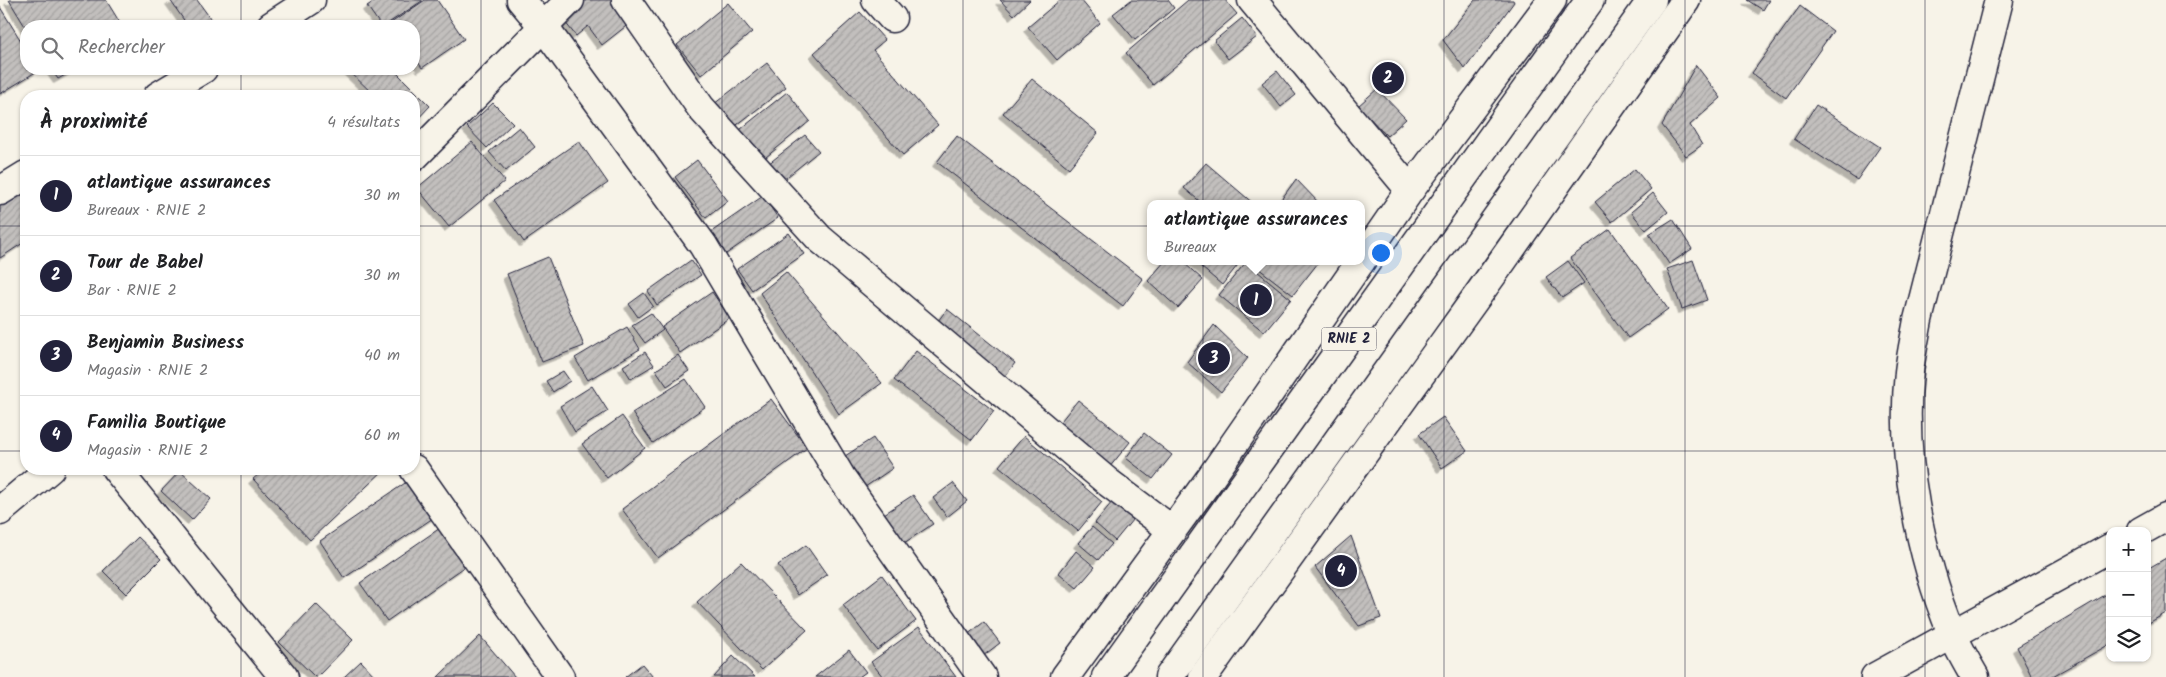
<!DOCTYPE html>
<html lang="fr">
<head>
<meta charset="utf-8">
<style>
	:root { --surface:#fff; --page:#f2f2f2; --text:#202124; --muted:#757577; --line:#e0e0e0; --accent:#22223b }
	body { margin:0; font-family:Kalam,sans-serif; background:var(--page); color:var(--text) }
	.controls { position:absolute; right:15px; bottom:15px; display:grid; overflow:hidden; border-radius:10px; box-shadow:0 1px 4px #0004 }
	.controls button { width:45px; height:45px; display:grid; place-items:center; padding:0; border:0; border-bottom:1px solid var(--line); background:var(--surface); color:var(--text); font:25px sans-serif }
	.you { position:absolute; left:1380px; top:252px; width:18px; height:18px; margin:-12px; border:4px solid #fff; border-radius:50%; background:#1a73e8; box-shadow:0 0 0 8px #1a73e833 }
	.badge { display:grid; place-items:center; width:32px; height:32px; border-radius:50%; background:var(--accent); color:#fff; font-size:16px; font-weight:700 }
	.pin { position:absolute; translate:-50% -50%; border:2px solid #fff; box-shadow:0 1px 5px #0006 }
	.popup { position:absolute; left:1147px; top:200px; width:218px; height:65px; box-sizing:border-box; display:grid; place-content:center; border-radius:10px; background:var(--surface); filter:drop-shadow(0 1px 4px #0005); font-size:16px; white-space:nowrap; color:var(--muted) }
	.popup b { font-size:19px; color:var(--text) }
	.popup::after { content:''; position:absolute; left:50%; top:100%; margin-left:-10px; border:10px solid transparent; border-top-color:var(--surface) }
	.list { margin:0; padding:0; list-style:none }
	h2 { display:flex; justify-content:space-between; align-items:center; height:65px; margin:0; padding:0 20px; font-size:21px }
	h2 small { font-size:16px; font-weight:400; color:var(--muted) }
	.list li { display:grid; grid-template-columns:32px 1fr auto; gap:15px; align-items:center; box-sizing:border-box; height:80px; padding:0 20px; border-top:1px solid var(--line) }
	.list b { display:block; font-size:19px; white-space:nowrap }
	.list p { margin:0; font-size:16px; white-space:nowrap; color:var(--muted) }
	.list em { font-size:16px; font-style:normal; color:var(--muted) }
	.icon { flex:none; width:28px; height:28px; fill:none; stroke:currentColor; stroke-width:2; stroke-linecap:round; stroke-linejoin:round }
	.map { position:relative; flex:none; width:2166px; height:677px; overflow:hidden }
	.search { position:absolute; background:var(--surface); box-shadow:0 1px 4px #0004; left:20px; top:20px; width:400px; height:55px; display:flex; align-items:center; gap:12px; box-sizing:border-box; padding:0 18px; border-radius:20px; color:var(--muted); font-size:19px }
	.panel { position:absolute; background:var(--surface); box-shadow:0 1px 4px #0004; left:20px; top:90px; width:400px; height:385px; border-radius:20px }
	.map>svg:first-child { display:block }
	.building { fill:url(#building-hatch); stroke:#22223b; filter:url(#shadow) }
	.lines { fill:none; stroke-linecap:round; stroke-linejoin:round }
	.minor-casing { stroke:#22223b; stroke-width:31 }
	.trunk-casing { stroke:#22223b; stroke-width:31 }
	.minor { stroke:#f7f3e8; stroke-width:28 }
	.trunk { stroke:#f7f3e8; stroke-width:28 }
	.grid { fill:none; stroke:#22223b; stroke-width:1; stroke-opacity:0.55 }
	.labels { text-anchor:middle; dominant-baseline:central; stroke-width:4; stroke-linejoin:round; paint-order:stroke }
	.shield { fill:#f7f3e8; stroke:#62616f; stroke-width:1 }
	.shield-label { font-size:14px; font-weight:bold; fill:#22223b }
</style>
</head>
<body>
<div class="map">
<svg width="2166" height="677" viewBox="0 0 2166 677">
	<defs>
		<pattern id="building-hatch" width="6" height="6" patternUnits="userSpaceOnUse" patternTransform="scale(1.25)"><rect width="6" height="6" fill="#c2bfbd"/><path d="M-1 1l2-2M0 6l6-6M5 7l2-2" fill="none" stroke="#a6a4a3"/></pattern>
		<filter id="shadow"><feDropShadow dx="-4.5" dy="4.5" stdDeviation="0" flood-color="#0004"/></filter>
	</defs>
	<rect width="100%" height="100%" fill="#f7f3e8"/>
	<filter id="ink" filterUnits="userSpaceOnUse"><feTurbulence type="fractalNoise" baseFrequency=".02" numOctaves="2"/><feDisplacementMap in="SourceGraphic" scale="10" xChannelSelector="R" yChannelSelector="G"/><feConvolveMatrix kernelMatrix="1 2 1 2 8 2 1 2 1" color-interpolation-filters="sRGB"/></filter>
	<g filter="url(#ink)">
		<g class="building">
			<path d="M9,0H106L122,26L26,28Z"/>
			<path d="M170,0H197L216,26H188Z"/>
			<path d="M376,0H422V1L384,26H381L367,6Z"/>
			<path d="M425,0H437L464,39L422,68L414,56V26H393L391,23Z"/>
			<path d="M582,0H612L630,23L602,45L588,26L576,36L561,17Z"/>
			<path d="M1000,0H1030L1014,15Z"/>
			<path d="M1060,0H1081L1100,23L1057,60L1028,27Z"/>
			<path d="M1131,0H1168L1174,8L1135,40L1113,14Z"/>
			<path d="M1188,0H1225L1237,14L1153,85L1126,53Z"/>
			<path d="M1475,0H1513L1514,2L1465,69L1443,40Z"/>
			<path d="M1747,0H1769L1763,10Z"/>
			<path d="M728,3L752,32L701,75L677,45Z"/>
			<path d="M1800,6L1833,31L1786,98L1752,73Z"/>
			<path d="M0,7L26,49V69L39,70L0,94Z"/>
			<path d="M860,12L885,40L873,50L938,125L903,155L814,53Z"/>
			<path d="M1242,18L1257,37L1228,59L1214,41Z"/>
			<path d="M767,63L786,87L733,128L714,104Z"/>
			<path d="M1696,65L1721,98L1690,125L1702,145L1686,156L1662,125Z"/>
			<path d="M51,69H76L58,79Z"/>
			<path d="M347,69H393L430,106L414,123V96H375Z"/>
			<path d="M1277,71L1296,95L1281,107L1262,83Z"/>
			<path d="M1032,79L1098,133L1069,168L1003,113Z"/>
			<path d="M1377,89L1406,119L1387,136L1358,106Z"/>
			<path d="M787,92L810,121L760,162L736,133Z"/>
			<path d="M493,103L513,123L487,148L467,127Z"/>
			<path d="M1816,105L1880,147L1857,180L1794,139Z"/>
			<path d="M519,127L535,147L506,171L489,152Z"/>
			<path d="M805,135L819,151L777,185L763,168Z"/>
			<path d="M957,136L1143,279L1123,306L937,162Z"/>
			<path d="M579,141L608,183L524,242L494,200Z"/>
			<path d="M472,142L505,181L449,227L417,188Z"/>
			<path d="M697,160L728,201L706,218L675,177Z"/>
			<path d="M1206,163L1254,204H1203L1184,188Z"/>
			<path d="M1635,169L1651,189L1612,222L1595,202Z"/>
			<path d="M1296,179L1320,204H1278Z"/>
			<path d="M26,183V241L0,258V201Z"/>
			<path d="M1653,193L1668,212L1646,230L1631,212Z"/>
			<path d="M763,196L778,218L726,254L711,232Z"/>
			<path d="M1673,219L1692,249L1669,264L1649,234Z"/>
			<path d="M1610,229L1668,309L1628,338L1570,258Z"/>
			<path d="M789,233L804,254L752,290L737,269Z"/>
			<path d="M548,257L584,346L542,362L507,274Z"/>
			<path d="M691,260L701,275L657,305L648,291Z"/>
			<path d="M1693,260L1707,300L1682,309L1667,269Z"/>
			<path d="M1165,261H1182L1203,280L1178,308L1148,281Z"/>
			<path d="M1194,261H1241L1222,285Z"/>
			<path d="M1249,261H1317L1318,263L1293,295Z"/>
			<path d="M1568,261L1584,283L1562,298L1546,277Z"/>
			<path d="M1246,262L1291,299L1264,332L1219,295Z"/>
			<path d="M786,272L882,383L839,414L760,293Z"/>
			<path d="M712,292L730,318L680,353L662,327Z"/>
			<path d="M644,293L653,306L638,317L629,304Z"/>
			<path d="M947,309L1015,363L1000,383L932,329Z"/>
			<path d="M651,313L663,330L645,343L632,325Z"/>
			<path d="M1214,325L1248,358L1221,392L1187,362Z"/>
			<path d="M627,327L640,349L588,380L575,358Z"/>
			<path d="M916,351L994,411L972,440L894,380Z"/>
			<path d="M645,352L654,365L631,379L623,366Z"/>
			<path d="M678,355L689,371L667,386L656,370Z"/>
			<path d="M563,371L570,381L553,392L546,381Z"/>
			<path d="M686,379L705,407L653,443L632,413Z"/>
			<path d="M592,386L608,411L575,432L560,406Z"/>
			<path d="M771,399L807,448L658,558L622,509Z"/>
			<path d="M1078,400L1130,442L1109,468L1057,426Z"/>
			<path d="M622,416L645,448L607,478L582,444Z"/>
			<path d="M1443,417L1467,451L1442,468L1419,434Z"/>
			<path d="M1144,433L1172,455L1153,479L1126,458Z"/>
			<path d="M1024,436L1102,502L1078,531L999,466Z"/>
			<path d="M873,438L893,468L865,487L845,456Z"/>
			<path d="M265,469H385L310,540L253,479Z"/>
			<path d="M180,471L211,499L192,520L161,491Z"/>
			<path d="M411,479L436,516L344,578L320,541Z"/>
			<path d="M953,483L967,501L947,517L933,498Z"/>
			<path d="M913,495L933,524L904,543L884,514Z"/>
			<path d="M1112,502L1133,519L1115,541L1095,523Z"/>
			<path d="M1092,527L1112,544L1098,560L1078,543Z"/>
			<path d="M440,528L466,566L387,621L360,583Z"/>
			<path d="M1351,536L1381,618L1359,626L1315,567Z"/>
			<path d="M138,537L161,559L126,594L103,571Z"/>
			<path d="M806,545L827,575L798,595L778,565Z"/>
			<path d="M1076,551L1095,567L1077,588L1059,573Z"/>
			<path d="M2166,558V613L2147,624V569Z"/>
			<path d="M741,562L807,630L762,670L697,602Z"/>
			<path d="M882,575L916,621L877,650L843,605Z"/>
			<path d="M2110,592V644L2051,677H2032L2017,647Z"/>
			<path d="M316,604L353,640L317,677H315L279,642Z"/>
			<path d="M984,622L1000,643L979,659L963,638Z"/>
			<path d="M919,627L956,677H883L871,662Z"/>
			<path d="M480,636L515,677H438Z"/>
			<path d="M849,650L866,672L859,677H815Z"/>
			<path d="M733,656L755,677H714Z"/>
			<path d="M361,661L376,677H344Z"/>
			<path d="M642,664L653,677H625Z"/>
		</g>
		<g class="lines">
			<g class="minor-casing">
				<g id="minor">
					<path d="M521,0L543,26L703,245L841,477L982,677"/>
					<path d="M626,0L701,108L819,238L1109,483L1172,530"/>
					<path d="M876,0L892,18"/>
					<path d="M1252,0L1410,190"/>
					<path d="M271,26L311,0"/>
					<path d="M158,96L203,69"/>
					<path d="M414,157L570,0"/>
					<path d="M0,191L26,175"/>
					<path d="M1361,261L1410,190L1552,0"/>
					<path d="M116,469L284,677"/>
					<path d="M414,469L560,677"/>
					<path d="M0,511L50,469"/>
					<path d="M2141,531L2166,517"/>
					<path d="M1065,677L1209,480L1361,261"/>
					<path d="M1203,677L1501,263L1686,0"/>
					<path d="M1875,677L2110,548"/>
					<path d="M1975,677C1967,663 1958,648 1952,633C1920,556 1900,456 1909,372C1911,355 1915,337 1918,320L1999,0"/>
				</g>
			</g>
			<g class="trunk-casing">
				<g id="trunk">
					<path d="M1106,677L1590,0"/>
					<path d="M1169,677L1652,0"/>
				</g>
			</g>
			<use href="#minor" class="minor"/>
			<use href="#trunk" class="trunk"/>
		</g>
	</g>
	<path class="grid" d="M241,0V26M481,0V677M722,0V677M963,0V677M1203,0V677M1444,0V677M1685,0V677M1925,0V677M241,69V96M0,226H26M414,226H2166M0,451H26M414,451H2166M241,469V677"/>
	<g class="labels">
		<rect class="shield" x="1321.5" y="327.5" width="55" height="23" rx="4"/>
		<g class="shield-label">
			<text x="1349" y="339">RNIE 2</text>
		</g>
	</g>
</svg>
<div class="controls">
<button>+</button>
<button>−</button>
<button><svg class="icon" aria-label="layers" viewBox="0 0 24 24"><path d="M12 4l9 5-9 5-9-5zM3 14l9 5 9-5"/></svg></button>
</div>
<div class="you"></div>
<div class="pin badge" style="left:1256px;top:300px">1</div>
<div class="popup"><b>atlantique assurances</b>Bureaux</div>
<div class="pin badge" style="left:1388px;top:78px">2</div>
<div class="pin badge" style="left:1214px;top:358px">3</div>
<div class="pin badge" style="left:1341px;top:571px">4</div>
<div class="search"><svg class="icon" aria-label="search" viewBox="0 0 24 24"><circle cx="10" cy="10" r="6"/><path d="M15 15l6 6"/></svg>Rechercher</div>
<section class="panel">
<h2>À proximité<small>4 résultats</small></h2>
<ul class="list">
<li><span class="badge">1</span><div><b>atlantique assurances</b><p>Bureaux · RNIE 2</p></div><em>30 m</em></li>
<li><span class="badge">2</span><div><b>Tour de Babel</b><p>Bar · RNIE 2</p></div><em>30 m</em></li>
<li><span class="badge">3</span><div><b>Benjamin Business</b><p>Magasin · RNIE 2</p></div><em>40 m</em></li>
<li><span class="badge">4</span><div><b>Familia Boutique</b><p>Magasin · RNIE 2</p></div><em>60 m</em></li>
</ul>
</section>
</div>
</body>
</html>
